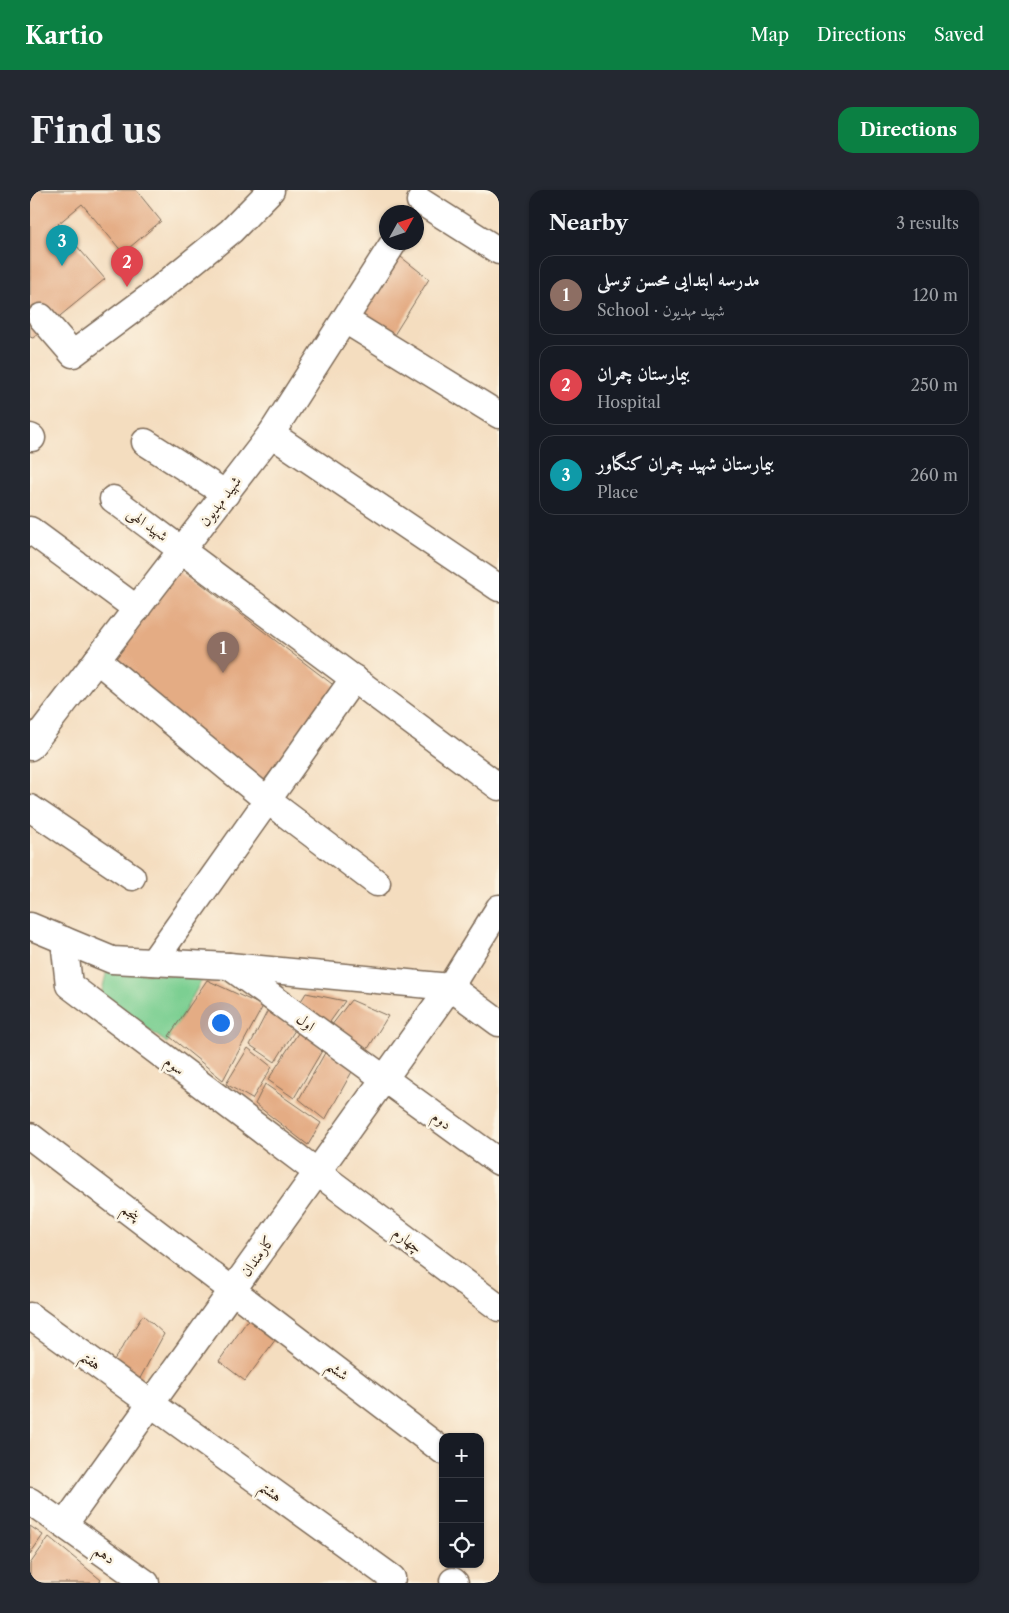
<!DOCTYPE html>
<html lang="en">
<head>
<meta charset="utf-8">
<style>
	:root { --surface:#171b24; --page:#242831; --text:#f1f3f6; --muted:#9ea1a6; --line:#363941; --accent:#0b8043 }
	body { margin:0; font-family:"Libre Caslon Text",Amiri,serif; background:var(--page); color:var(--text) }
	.controls { position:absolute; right:15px; bottom:15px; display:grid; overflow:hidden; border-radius:10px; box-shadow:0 1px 4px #0004 }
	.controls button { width:45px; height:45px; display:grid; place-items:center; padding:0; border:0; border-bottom:1px solid var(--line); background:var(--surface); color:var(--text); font:25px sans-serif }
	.compass { position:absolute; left:349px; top:15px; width:45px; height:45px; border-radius:50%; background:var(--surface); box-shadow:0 1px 4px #0004; rotate:50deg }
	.you { position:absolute; left:190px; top:832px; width:18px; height:18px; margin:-12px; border:4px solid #fff; border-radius:50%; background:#1a73e8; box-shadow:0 0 0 8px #1a73e833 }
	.badge { display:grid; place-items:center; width:32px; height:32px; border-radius:50%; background:var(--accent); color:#fff; font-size:16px; font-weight:700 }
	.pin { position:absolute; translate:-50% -41px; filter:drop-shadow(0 1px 2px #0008) }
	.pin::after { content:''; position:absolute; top:26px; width:18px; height:15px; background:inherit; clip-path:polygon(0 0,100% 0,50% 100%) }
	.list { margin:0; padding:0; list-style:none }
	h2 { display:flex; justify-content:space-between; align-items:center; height:65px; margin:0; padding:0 20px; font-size:21px }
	h2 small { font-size:16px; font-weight:400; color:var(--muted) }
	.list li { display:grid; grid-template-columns:32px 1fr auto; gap:15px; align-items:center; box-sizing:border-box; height:80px; margin:0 10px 10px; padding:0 10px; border:1px solid var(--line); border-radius:15px }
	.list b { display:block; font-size:19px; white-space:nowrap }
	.list p { margin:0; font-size:16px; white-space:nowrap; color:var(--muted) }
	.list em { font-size:16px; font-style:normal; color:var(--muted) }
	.icon { flex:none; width:28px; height:28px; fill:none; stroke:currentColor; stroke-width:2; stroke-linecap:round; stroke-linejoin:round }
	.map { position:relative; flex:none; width:469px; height:1393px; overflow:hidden; border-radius:15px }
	header { display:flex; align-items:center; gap:30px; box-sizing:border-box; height:70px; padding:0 25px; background:var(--accent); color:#fff }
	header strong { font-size:24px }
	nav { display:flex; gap:28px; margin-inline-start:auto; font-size:18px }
	.intro { display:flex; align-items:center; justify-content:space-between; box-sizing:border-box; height:120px; padding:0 30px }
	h1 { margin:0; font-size:35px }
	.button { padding:12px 22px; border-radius:15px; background:var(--accent); color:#fff; font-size:18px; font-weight:700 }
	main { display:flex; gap:30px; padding:0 30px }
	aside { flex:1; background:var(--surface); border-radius:15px; box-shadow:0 1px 4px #0004 }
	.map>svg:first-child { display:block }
	.green { fill:#7bcf92; stroke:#5b7c58 }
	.building { fill:#e4ac84 }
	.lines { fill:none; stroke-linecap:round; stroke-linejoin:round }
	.minor-casing { stroke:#7c6956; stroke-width:29 }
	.minor { stroke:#fff; stroke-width:26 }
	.labels { text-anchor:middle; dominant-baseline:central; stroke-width:5; stroke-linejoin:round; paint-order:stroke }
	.street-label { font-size:15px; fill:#3b2a1e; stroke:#fcf5e5 }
</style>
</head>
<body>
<header>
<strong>Kartio</strong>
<nav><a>Map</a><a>Directions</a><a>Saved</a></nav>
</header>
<div class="intro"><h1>Find us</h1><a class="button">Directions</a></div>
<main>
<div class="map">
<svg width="469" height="1393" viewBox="0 0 469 1393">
	<rect width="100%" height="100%" fill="#fcf5e5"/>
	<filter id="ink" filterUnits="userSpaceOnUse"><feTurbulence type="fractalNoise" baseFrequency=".02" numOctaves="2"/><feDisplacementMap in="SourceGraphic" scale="10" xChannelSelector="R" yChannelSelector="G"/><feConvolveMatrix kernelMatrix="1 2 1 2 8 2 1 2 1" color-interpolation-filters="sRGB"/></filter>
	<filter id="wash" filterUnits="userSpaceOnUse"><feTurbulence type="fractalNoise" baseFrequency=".0096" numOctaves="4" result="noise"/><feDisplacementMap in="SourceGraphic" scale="20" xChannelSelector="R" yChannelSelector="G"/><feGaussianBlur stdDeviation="1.12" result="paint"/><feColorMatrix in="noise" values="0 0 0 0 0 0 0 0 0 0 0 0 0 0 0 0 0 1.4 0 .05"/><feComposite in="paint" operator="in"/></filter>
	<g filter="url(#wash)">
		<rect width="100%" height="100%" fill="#f4ddbf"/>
		<path class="green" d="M77,780L173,788L137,853L71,805Z"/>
		<g id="blocks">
			<g class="building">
				<path d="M0,0H106L131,31L93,63L52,14L28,34L75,89L3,148L0,147Z"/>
				<path d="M362,60L399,89L364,145L326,122Z"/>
				<path d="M151,378L306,497L231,594L82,470Z"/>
				<path d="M177,790L233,816L193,890L139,846Z"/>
				<path d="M276,803L315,811L292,843L263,824Z"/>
				<path d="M321,810L358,826L331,870L295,844Z"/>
				<path d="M238,820L265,840L245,872L220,855Z"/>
				<path d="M270,840L293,859L264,908L238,890Z"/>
				<path d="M218,858L242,877L222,909L196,894Z"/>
				<path d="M296,861L324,878L295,930L269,909Z"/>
				<path d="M235,894L291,933L278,955L225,914Z"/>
				<path d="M222,1124L248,1146L215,1191L189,1171Z"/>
				<path d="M113,1125L134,1144L108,1192L82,1173Z"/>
				<path d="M0,1336L13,1345L0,1364Z"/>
				<path d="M19,1347L71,1390L69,1393H0V1374Z"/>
			</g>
		</g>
	</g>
	<g filter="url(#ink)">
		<use href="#blocks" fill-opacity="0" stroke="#7c6956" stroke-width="1"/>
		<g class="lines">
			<g class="minor-casing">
				<g id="minor">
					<path d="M390,11L469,61"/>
					<path d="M11,127L43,164L117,109L201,41L241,0"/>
					<path d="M315,130L469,225"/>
					<path d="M241,244L469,398"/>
					<path d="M0,247L2,248"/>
					<path d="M115,252L196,304"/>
					<path d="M83,309L469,597"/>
					<path d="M0,340L107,419"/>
					<path d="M67,470L237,610L347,693"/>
					<path d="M0,557L241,244L364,52"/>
					<path d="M0,618L102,687"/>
					<path d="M0,736L82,770L199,776L420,797L469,833"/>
					<path d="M34,750L39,795L287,982L469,1118"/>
					<path d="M123,772L324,488"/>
					<path d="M199,776L469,972"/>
					<path d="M0,946L413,1261"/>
					<path d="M0,1126L362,1388"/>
					<path d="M0,1311L116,1393"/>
					<path d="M34,1335L420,797L469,718"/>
					<path d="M423,1391L425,1393"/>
				</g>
			</g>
			<use href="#minor" class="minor"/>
		</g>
	</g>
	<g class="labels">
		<g class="street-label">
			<text transform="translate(190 311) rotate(-53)">شهید مهدیون</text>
			<text transform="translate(118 334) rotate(36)">شهید الهی</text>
			<text transform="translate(276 832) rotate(36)">اول</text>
			<text transform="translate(145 875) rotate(37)">سوم</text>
			<text transform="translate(412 930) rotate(36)">دوم</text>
			<text transform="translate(101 1022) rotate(37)">پنجم</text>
			<text transform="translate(378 1050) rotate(37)">چهارم</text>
			<text transform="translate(227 1066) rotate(-54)">کارمندان</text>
			<text transform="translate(61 1170) rotate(36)">هفتم</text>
			<text transform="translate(308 1180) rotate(38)">ششم</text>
			<text transform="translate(241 1301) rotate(36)">هشتم</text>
			<text transform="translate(75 1364) rotate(35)">دهم</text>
		</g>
	</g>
</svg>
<div class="controls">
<button>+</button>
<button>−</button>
<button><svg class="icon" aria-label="locate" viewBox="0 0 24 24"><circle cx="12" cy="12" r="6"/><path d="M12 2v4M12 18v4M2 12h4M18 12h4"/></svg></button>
</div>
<svg class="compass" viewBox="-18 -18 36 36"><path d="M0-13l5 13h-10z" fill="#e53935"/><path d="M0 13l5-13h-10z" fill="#9ea1a6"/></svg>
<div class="you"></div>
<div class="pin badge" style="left:193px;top:483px;background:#8d6e63">1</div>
<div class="pin badge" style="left:97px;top:97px;background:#e0444e">2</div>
<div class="pin badge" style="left:32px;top:76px;background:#0f9aa8">3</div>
</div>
<aside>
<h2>Nearby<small>3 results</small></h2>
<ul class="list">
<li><span class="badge" style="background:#8d6e63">1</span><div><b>مدرسه ابتدایی محسن توسلی</b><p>School · شهید مهدیون</p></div><em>120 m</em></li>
<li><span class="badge" style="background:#e0444e">2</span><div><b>بیمارستان چمران</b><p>Hospital</p></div><em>250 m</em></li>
<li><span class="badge" style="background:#0f9aa8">3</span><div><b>بیمارستان شهید چمران کنگاور</b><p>Place</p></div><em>260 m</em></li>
</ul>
</aside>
</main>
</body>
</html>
